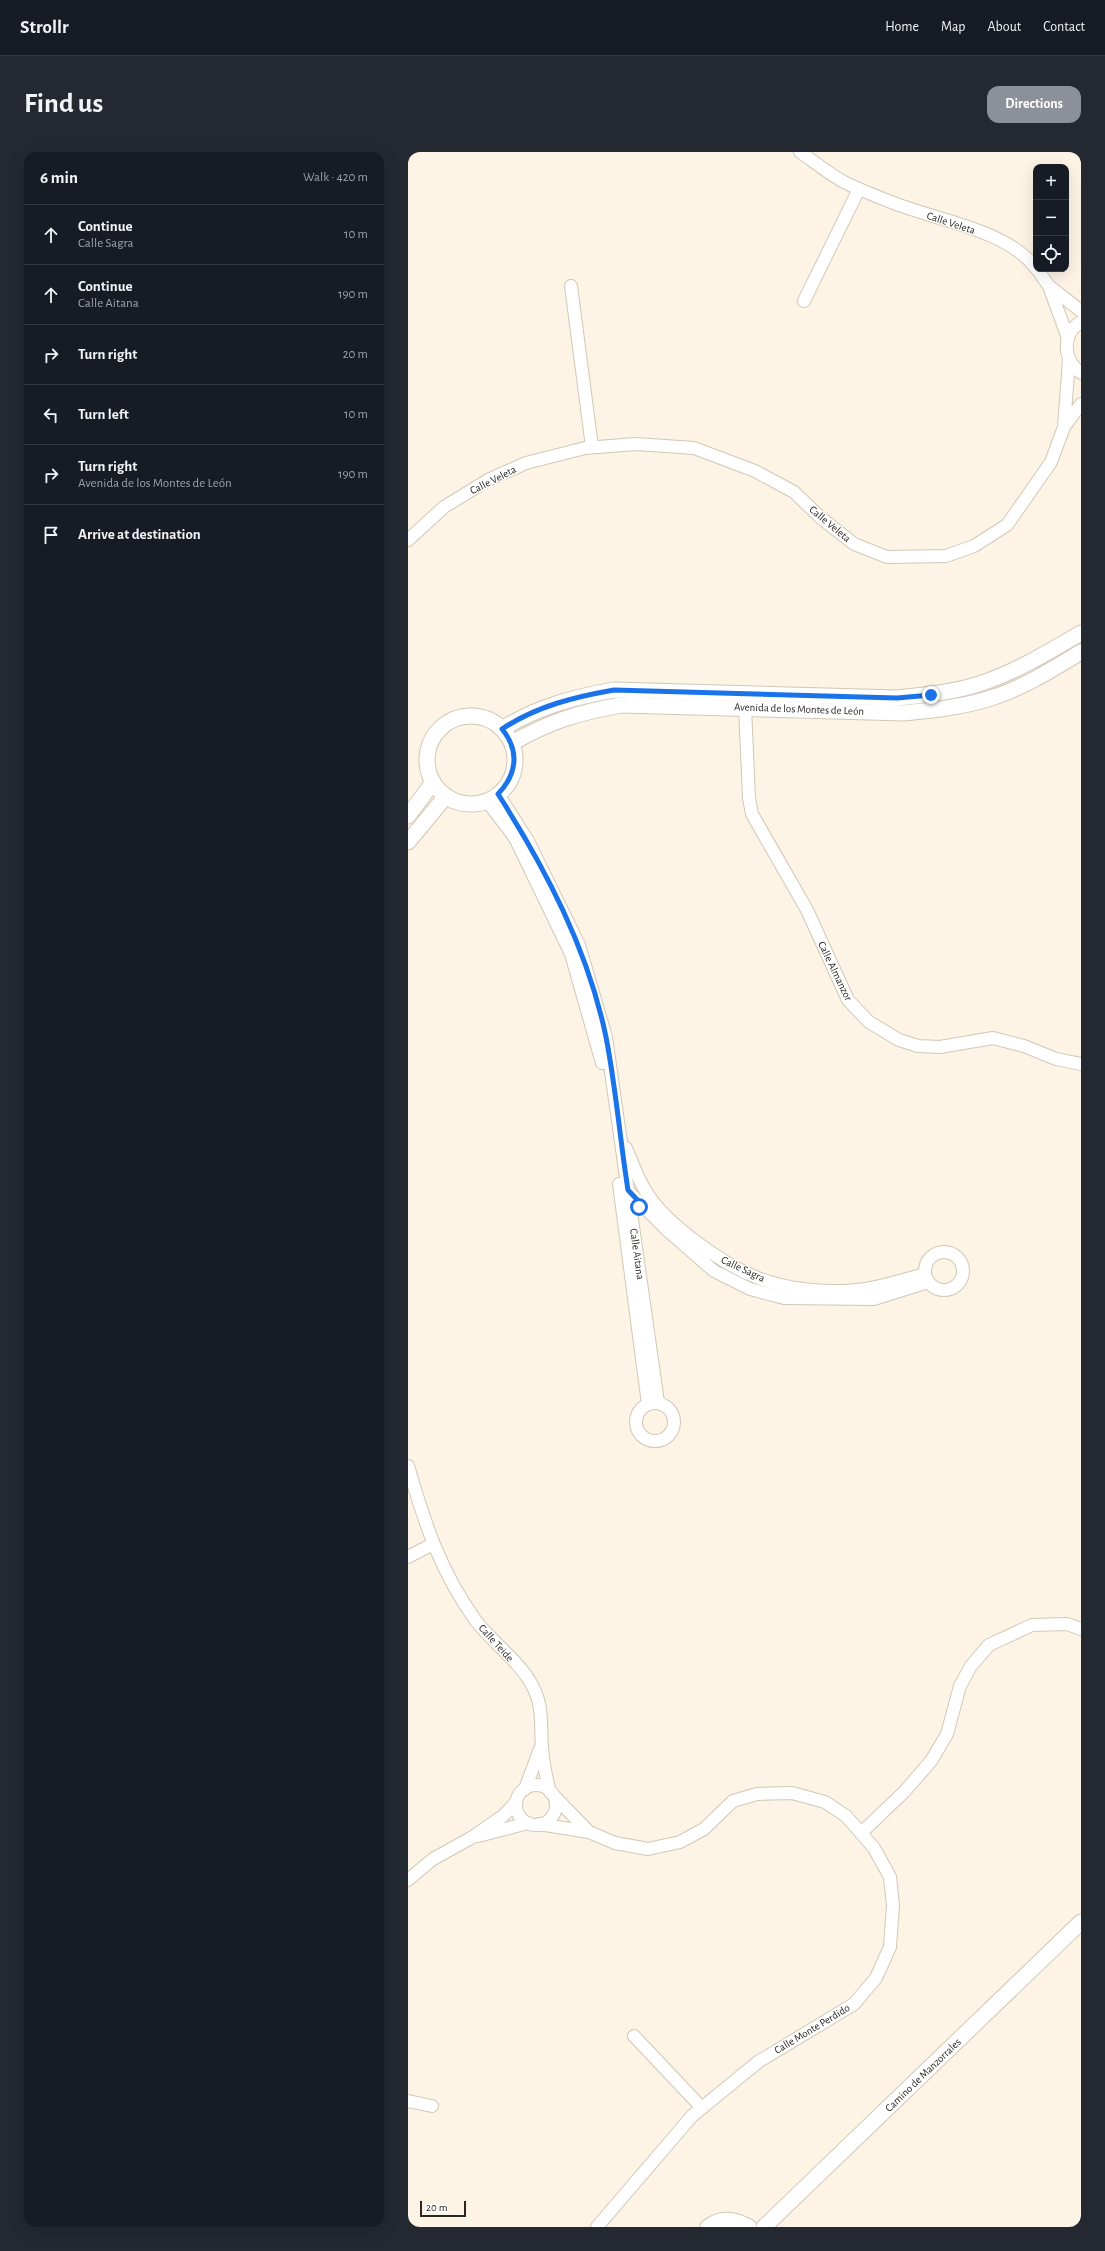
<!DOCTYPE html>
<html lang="en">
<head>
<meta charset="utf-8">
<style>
	:root { --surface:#171b24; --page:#242831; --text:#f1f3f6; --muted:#9ea1a6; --line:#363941; --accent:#8c9099 }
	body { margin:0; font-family:"Alegreya Sans",sans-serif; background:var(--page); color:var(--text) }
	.controls { position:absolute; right:12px; top:12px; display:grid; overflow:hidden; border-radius:8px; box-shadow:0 4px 16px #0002 }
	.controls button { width:36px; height:36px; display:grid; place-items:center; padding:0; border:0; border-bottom:1px solid var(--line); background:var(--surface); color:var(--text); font:20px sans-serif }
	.scale { position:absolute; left:12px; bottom:10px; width:46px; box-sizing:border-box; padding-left:4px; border:2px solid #2a2620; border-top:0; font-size:11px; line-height:14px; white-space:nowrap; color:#2a2620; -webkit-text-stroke:3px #fff; paint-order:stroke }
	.stop { position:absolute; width:12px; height:12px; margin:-9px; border:3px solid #1a73e8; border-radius:50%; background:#fff }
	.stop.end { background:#1a73e8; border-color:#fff; box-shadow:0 1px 4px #0008 }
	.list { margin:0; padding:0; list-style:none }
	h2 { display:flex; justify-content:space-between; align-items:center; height:52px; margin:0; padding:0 16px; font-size:17px }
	h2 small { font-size:13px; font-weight:400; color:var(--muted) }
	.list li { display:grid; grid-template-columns:26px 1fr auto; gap:12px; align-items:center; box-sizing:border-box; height:60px; padding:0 16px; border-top:1px solid var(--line) }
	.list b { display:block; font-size:15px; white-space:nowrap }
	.list p { margin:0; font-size:13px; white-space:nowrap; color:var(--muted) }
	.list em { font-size:13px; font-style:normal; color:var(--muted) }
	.icon { flex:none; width:22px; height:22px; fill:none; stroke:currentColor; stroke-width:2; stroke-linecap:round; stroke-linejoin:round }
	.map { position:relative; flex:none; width:673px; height:2075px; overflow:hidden; border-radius:12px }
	header { display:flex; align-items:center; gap:24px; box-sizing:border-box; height:56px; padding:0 20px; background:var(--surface); border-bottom:1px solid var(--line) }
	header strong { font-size:19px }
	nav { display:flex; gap:22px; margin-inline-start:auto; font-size:14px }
	.intro { display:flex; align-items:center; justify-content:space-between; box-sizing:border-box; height:96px; padding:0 24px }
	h1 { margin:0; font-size:28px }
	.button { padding:10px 18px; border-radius:12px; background:var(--accent); color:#fff; font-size:14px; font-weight:700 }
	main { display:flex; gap:24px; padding:0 24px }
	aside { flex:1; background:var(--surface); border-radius:12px; box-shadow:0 4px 16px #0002 }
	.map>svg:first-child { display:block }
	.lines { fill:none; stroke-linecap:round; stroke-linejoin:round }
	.minor-casing { stroke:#d2c7b6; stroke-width:14 }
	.tertiary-casing { stroke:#d2c7b6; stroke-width:17 }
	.minor { stroke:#fff; stroke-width:12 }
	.tertiary { stroke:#fff; stroke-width:15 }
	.route { stroke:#1a73e8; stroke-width:5 }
	.labels { text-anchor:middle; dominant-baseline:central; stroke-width:3; stroke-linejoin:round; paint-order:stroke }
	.street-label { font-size:11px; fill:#2a2620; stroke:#fff }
</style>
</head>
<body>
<header>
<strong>Strollr</strong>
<nav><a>Home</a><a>Map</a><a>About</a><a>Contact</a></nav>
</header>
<div class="intro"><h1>Find us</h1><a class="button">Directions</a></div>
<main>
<aside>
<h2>6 min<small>Walk · 420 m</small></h2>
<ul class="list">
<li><svg class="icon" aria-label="ahead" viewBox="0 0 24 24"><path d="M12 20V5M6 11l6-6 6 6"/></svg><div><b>Continue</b><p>Calle Sagra</p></div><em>10 m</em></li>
<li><svg class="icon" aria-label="ahead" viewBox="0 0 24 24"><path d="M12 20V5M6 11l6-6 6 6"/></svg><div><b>Continue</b><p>Calle Aitana</p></div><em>190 m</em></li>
<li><svg class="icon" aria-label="right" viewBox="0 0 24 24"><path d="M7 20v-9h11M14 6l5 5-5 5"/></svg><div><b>Turn right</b></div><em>20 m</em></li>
<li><svg class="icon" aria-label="left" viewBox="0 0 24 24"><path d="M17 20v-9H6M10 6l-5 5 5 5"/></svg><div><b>Turn left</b></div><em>10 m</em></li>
<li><svg class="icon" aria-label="right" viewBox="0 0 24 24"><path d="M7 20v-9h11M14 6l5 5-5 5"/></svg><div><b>Turn right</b><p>Avenida de los Montes de León</p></div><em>190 m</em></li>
<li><svg class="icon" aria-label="arrive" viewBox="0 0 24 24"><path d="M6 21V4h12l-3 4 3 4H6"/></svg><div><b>Arrive at destination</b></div></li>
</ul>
</aside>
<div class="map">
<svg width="673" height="2075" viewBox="0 0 673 2075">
	<rect width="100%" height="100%" fill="#fdf4e6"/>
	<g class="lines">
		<g class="minor-casing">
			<g id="minor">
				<path d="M392,0C407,10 422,23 438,31C452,38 468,44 483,50C527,68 598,77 628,116"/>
				<path d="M629,117L641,134L673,159"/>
				<path d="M163,134L184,295"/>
				<path d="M642,137L660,186"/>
				<path d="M396,149L451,37"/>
				<path d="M673,170C653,182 655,208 673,221"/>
				<path d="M656,275L673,252"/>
				<path d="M0,388L36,355L80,328L118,311L177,296L228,292L286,296L347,319L386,340L413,366L446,392L479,405L538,404L566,394L599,373L643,310L656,275L661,208"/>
				<path d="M337,555L341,646L344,662L399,758L440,848L461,870L491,888L510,894L532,895L585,886L616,894L648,907L673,912"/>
				<path d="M90,642L120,689L171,793L198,885L250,1250"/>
				<path d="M79,649L107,686L163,802L194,911"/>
				<path d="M218,996C224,1010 229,1025 237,1038C256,1071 314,1112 350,1126C373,1135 403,1139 428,1139C458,1140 488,1130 517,1122"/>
				<path d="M211,1032L240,1252"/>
				<path d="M219,1038L259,1078L306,1119L342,1137L376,1146L466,1147L520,1130"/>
				<circle cx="536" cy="1119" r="19"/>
				<circle cx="247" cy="1270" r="19"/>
				<path d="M0,1314C17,1372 32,1419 68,1469C85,1491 111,1509 124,1533C136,1555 132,1572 134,1595C135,1610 138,1625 142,1640"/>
				<path d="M0,1405L25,1392"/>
				<circle cx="128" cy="1653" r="20"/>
				<path d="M117,1637L132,1597"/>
				<path d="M146,1644L180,1679"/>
				<path d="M131,1672L181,1680L207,1691L240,1697L272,1690L296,1677L325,1649L349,1642L384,1641L417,1650L438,1664L466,1696L482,1725L485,1753L482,1795L468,1826L446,1852L350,1910L284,1964L189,2075"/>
				<path d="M453,1681L496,1640L523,1609L539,1582L552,1534L563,1514L581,1493L624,1473L659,1472L673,1477"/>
				<path d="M70,1684L120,1671"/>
				<path d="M0,1728L25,1707L63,1686L95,1664L108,1650"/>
				<path d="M226,1884L294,1956"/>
				<path d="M0,1949L24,1954"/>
			</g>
		</g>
		<g class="tertiary-casing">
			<g id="tertiary">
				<circle cx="63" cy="608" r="44"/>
				<path d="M94,577C129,555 166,545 206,538L489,546C518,543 549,540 577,530C611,518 642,499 673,481"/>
				<path d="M104,591C143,569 169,561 213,553L496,561C526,558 555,555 583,546C615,536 645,517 673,500"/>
				<path d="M0,664L25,630"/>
				<path d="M0,690L38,644"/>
				<path d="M300,2075C313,2065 327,2067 341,2075"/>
				<path d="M356,2075L673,1770"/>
			</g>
		</g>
		<use href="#minor" class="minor"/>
		<use href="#tertiary" class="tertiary"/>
	</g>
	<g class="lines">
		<path class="route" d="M231,1055H236L220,1038C212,988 208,936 198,885C180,798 138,717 90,642C109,622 112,599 94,577C129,554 166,545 206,538L489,546L523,543"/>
	</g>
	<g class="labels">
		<g class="street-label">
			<text transform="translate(543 71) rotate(18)">Calle Veleta</text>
			<text transform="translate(85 328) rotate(-27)">Calle Veleta</text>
			<text transform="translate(422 372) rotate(40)">Calle Veleta</text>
			<text transform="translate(391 557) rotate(2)">Avenida de los Montes de León</text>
			<text transform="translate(427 819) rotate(64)">Calle Almanzor</text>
			<text transform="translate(229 1102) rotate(82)">Calle Aitana</text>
			<text transform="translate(335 1117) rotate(25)">Calle Sagra</text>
			<text transform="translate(88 1491) rotate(48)">Calle Teide</text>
			<text transform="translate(404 1877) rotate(-31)">Calle Monte Perdido</text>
			<text transform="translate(515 1923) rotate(-44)">Camino de Manzorrales</text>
		</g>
	</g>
</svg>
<div class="controls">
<button>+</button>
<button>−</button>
<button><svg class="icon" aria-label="locate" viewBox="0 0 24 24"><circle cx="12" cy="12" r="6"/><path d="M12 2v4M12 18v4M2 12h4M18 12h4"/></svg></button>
</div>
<div class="scale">20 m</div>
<div class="stop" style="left:231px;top:1055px"></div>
<div class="stop end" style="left:523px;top:543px"></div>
</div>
</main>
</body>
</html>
